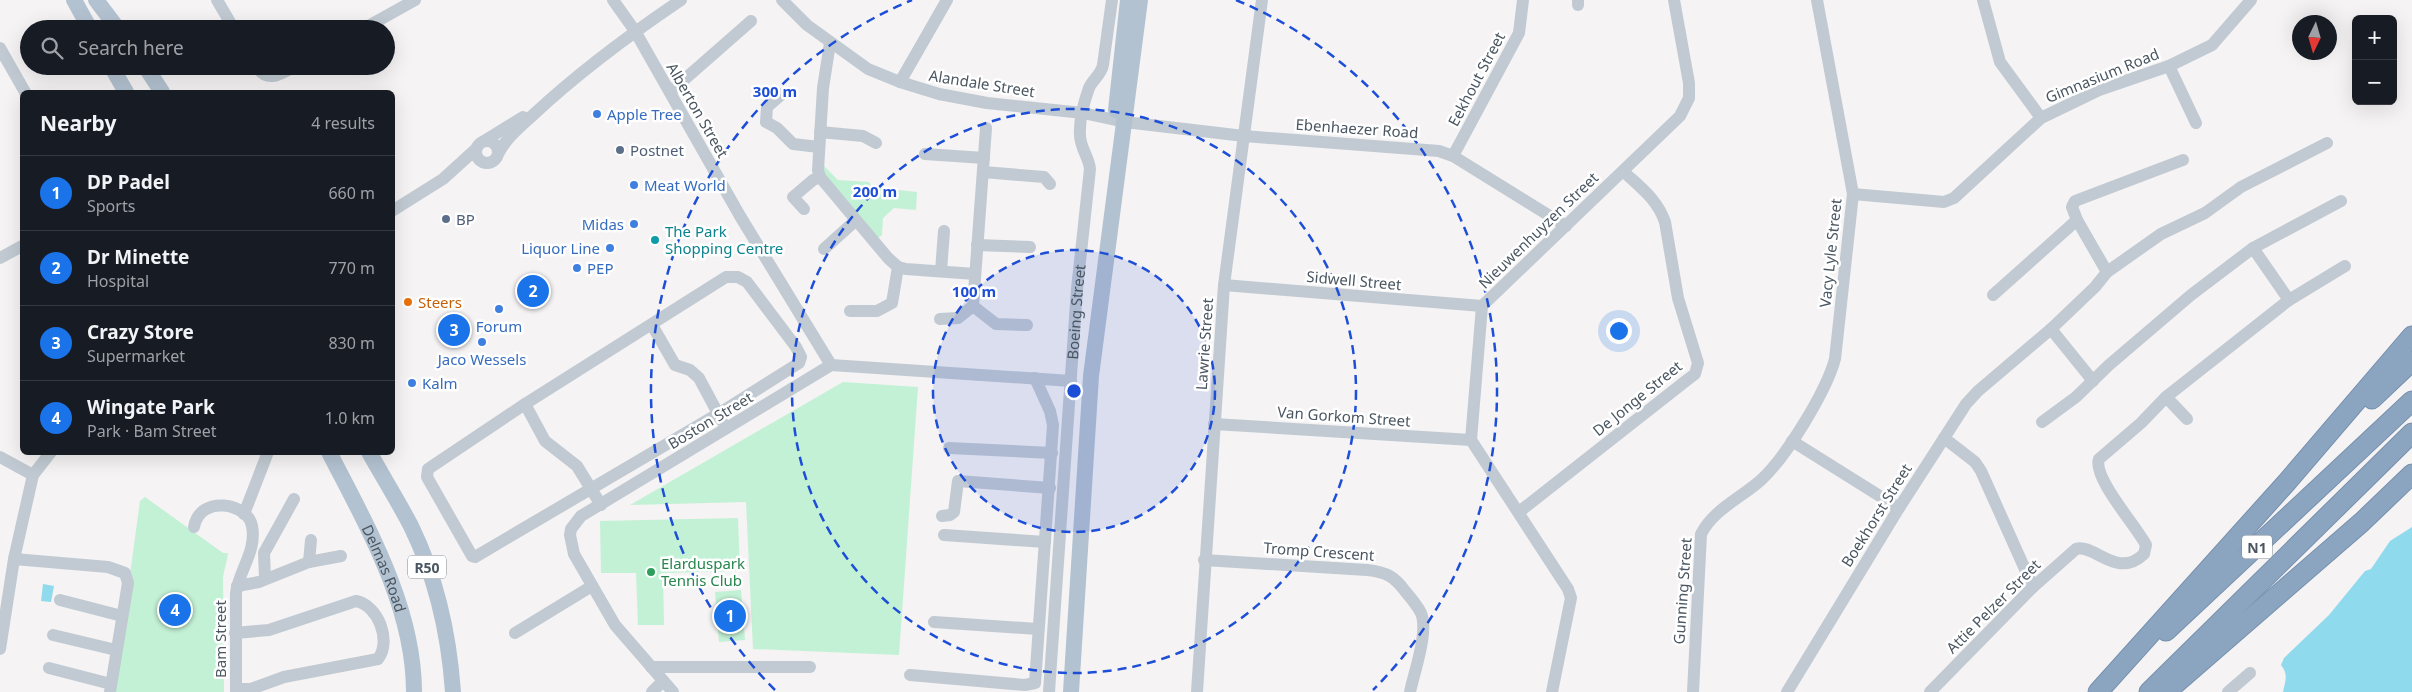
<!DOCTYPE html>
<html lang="en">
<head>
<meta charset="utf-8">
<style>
	:root { --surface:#171b24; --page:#20242c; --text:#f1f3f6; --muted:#9ea1a6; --line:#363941; --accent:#1a73e8 }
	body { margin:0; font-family:"Noto Sans",sans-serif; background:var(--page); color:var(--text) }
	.controls { position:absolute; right:15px; top:15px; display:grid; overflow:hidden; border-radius:8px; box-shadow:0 5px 20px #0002 }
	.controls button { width:45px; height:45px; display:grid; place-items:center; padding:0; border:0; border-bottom:1px solid var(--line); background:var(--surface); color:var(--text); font:25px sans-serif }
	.compass { position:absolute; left:2292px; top:15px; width:45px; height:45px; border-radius:50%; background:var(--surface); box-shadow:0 5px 20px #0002; rotate:185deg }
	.you { position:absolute; left:1618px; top:330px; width:18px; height:18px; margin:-12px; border:4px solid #fff; border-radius:50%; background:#1a73e8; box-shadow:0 0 0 8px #1a73e833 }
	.badge { display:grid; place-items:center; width:32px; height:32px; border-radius:50%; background:var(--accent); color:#fff; font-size:16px; font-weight:700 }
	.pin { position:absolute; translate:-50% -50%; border:2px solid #fff; box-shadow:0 1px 5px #0006 }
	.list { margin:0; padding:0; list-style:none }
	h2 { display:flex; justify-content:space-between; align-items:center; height:65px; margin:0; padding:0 20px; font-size:21px }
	h2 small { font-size:16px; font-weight:400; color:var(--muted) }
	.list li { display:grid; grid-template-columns:32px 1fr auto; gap:15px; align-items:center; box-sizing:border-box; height:75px; padding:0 20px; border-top:1px solid var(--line) }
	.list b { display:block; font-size:19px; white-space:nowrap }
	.list p { margin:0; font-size:16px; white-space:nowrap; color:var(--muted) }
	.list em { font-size:16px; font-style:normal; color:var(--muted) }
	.icon { flex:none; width:28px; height:28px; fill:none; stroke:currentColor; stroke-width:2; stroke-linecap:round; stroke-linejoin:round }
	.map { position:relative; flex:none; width:2412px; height:692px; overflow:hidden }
	.search { position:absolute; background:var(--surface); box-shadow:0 5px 20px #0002; left:20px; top:20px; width:375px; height:55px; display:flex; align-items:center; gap:12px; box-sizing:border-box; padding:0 18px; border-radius:28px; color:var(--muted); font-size:19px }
	.panel { position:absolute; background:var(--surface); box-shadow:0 5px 20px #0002; left:20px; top:90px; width:375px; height:365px; border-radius:8px }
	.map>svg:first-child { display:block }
	.green { fill:#c3f1d5 }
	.water { fill:#90daee }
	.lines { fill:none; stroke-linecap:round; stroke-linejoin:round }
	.highway-casing { stroke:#7690ad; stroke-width:21 }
	.minor { stroke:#c1cad2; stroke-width:12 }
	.major { stroke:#b3c2d1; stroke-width:16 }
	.highway { stroke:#8ba5c1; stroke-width:19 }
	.ring { fill:none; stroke:#1d4ed8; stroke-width:2.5; stroke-dasharray:9 6 }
	.shop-dot { fill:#3f7fe0; stroke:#fff; stroke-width:2 }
	.service-dot { fill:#5c6f8a; stroke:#fff; stroke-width:2 }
	.culture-dot { fill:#0f9aa8; stroke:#fff; stroke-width:2 }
	.food-dot { fill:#e8710a; stroke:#fff; stroke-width:2 }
	.leisure-dot { fill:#2e9e5b; stroke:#fff; stroke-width:2 }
	.labels { text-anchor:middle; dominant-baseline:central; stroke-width:5; stroke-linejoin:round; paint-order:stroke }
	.shield { fill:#fff; stroke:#808990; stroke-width:1 }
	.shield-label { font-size:14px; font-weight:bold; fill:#4a5661 }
	.street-label { font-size:15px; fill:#4a5661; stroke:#fff }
	.shop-label { font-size:15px; fill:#366cbe; stroke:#fff; text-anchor:start }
	.service-label { font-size:15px; fill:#4e5e75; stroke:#fff; text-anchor:start }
	.culture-label { font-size:15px; fill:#0d838f; stroke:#fff; text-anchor:start }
	.food-label { font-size:15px; fill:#c56008; stroke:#fff; text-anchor:start }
	.leisure-label { font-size:15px; fill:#27864d; stroke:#fff; text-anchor:start }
	.centre { fill:#1d4ed8; stroke:#fff; stroke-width:2.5 }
	.ring-label { font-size:15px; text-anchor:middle; font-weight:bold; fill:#1d4ed8; stroke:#fff; stroke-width:5; stroke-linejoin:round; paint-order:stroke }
</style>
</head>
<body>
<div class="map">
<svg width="2412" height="692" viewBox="0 0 2412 692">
	<rect width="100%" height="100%" fill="#f5f3f3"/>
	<g class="green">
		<path d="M824,166L838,180L869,182L872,187L917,192L916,210L894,208L883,218L882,235L878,238L824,175Z"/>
		<path d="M843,382L918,387L899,655L753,649L746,502L630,505Z"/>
		<path d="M145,497L223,553H228C227,562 224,569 223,578L224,692H114L140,501Z"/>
		<path d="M738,518L740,571L663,573L664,625H638L636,573H601L600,521Z"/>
		<path d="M741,590L745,640L719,642L715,592Z"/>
	</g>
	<g class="water">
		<path d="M2412,527V692H2283C2285,681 2289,675 2281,665L2284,658L2329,615L2365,571L2371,569L2390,541Z"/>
		<path d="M43,584L54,586L51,602L41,601Z"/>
	</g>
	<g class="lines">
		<g class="highway-casing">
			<g id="highway">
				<path d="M2372,399L2412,361"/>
				<path d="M2166,631L2412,401"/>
				<path d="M2098,692L2287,482L2412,336"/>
				<path d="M2149,692L2412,433"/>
				<path d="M2166,692L2362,522L2412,474"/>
			</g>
		</g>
		<g class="minor">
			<path d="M217,0L234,29"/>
			<path d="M613,0L635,31L740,216L831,365"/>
			<path d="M782,0L807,25L868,69L900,82L939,94L987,103L1083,113L1125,122L1244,136L1439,151L1453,156L1566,226"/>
			<path d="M1983,0L2000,62L2041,118"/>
			<path d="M1578,5V0"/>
			<path d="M363,29L415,0"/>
			<path d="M830,43L823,88L818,170L820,177L888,258L898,267L906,269L975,274"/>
			<path d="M0,48L25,92"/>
			<path d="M256,66C267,84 281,74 295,66"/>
			<path d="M2169,66L2196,123"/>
			<path d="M900,82L947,0"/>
			<path d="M670,92L751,21"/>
			<path d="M782,94L767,107L766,122L777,128L793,144L819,147"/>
			<path d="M820,132L863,136L876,143"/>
			<circle cx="487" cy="152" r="11"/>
			<path d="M484,141L523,117"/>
			<path d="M498,154C506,138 520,127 533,115C579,72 629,35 681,0"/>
			<path d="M925,154L984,158"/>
			<path d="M1453,156L1519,33L1523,0"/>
			<path d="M983,172L1044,177L1050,184"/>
			<path d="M1853,194L1944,202L1954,198L2041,118L2099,90L2169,66L2212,45L2251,0"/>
			<path d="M804,209L793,197L813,180L820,177"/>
			<path d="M392,211L443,179L476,149"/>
			<path d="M2077,220L2072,207L2075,201L2183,160"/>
			<path d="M977,245L1030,247"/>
			<path d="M2253,248L2341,201"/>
			<path d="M824,249L855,221"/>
			<path d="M0,258L22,246"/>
			<path d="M941,271L944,231"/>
			<path d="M726,277H738L747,282L796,347L801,357L799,363L718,414L475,557L472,556L427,477L428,469L525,404Z"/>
			<path d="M1224,285L1482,306"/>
			<path d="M1993,295L2077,220L2107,272"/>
			<path d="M2289,300L2345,266"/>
			<path d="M973,306L996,324L1027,325"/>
			<path d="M850,311H877L892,303L898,267"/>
			<path d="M940,319L958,318L973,306L986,128"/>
			<path d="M652,325L675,365L690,370L699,378L722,421"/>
			<path d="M2051,329L2093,381"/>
			<path d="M2166,397L2187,419"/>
			<path d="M525,404L545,441L577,466L601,505"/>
			<path d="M1214,424L1471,440"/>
			<path d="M1944,438L1975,462L1981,471L2033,587"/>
			<path d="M1792,441L1899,508"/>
			<path d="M949,448L1052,453"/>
			<path d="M0,457L33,475"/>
			<path d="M1519,512L1687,380L1695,374L1698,363L1678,298L1665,222C1657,199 1641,188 1624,172"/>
			<path d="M244,514L268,452"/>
			<path d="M942,516L950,515L954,512L958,481L1050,488"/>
			<path d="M194,527C200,494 248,503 252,526C257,551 239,570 236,593V692"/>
			<path d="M944,535L1045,542"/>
			<path d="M14,559L108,567L125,573L128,583L110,692"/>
			<path d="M1204,560L1367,570C1386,572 1394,576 1405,591C1411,598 1417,605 1421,613C1429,632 1414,672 1410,692"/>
			<path d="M309,562L311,540"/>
			<path d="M265,578L264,553L294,499"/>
			<path d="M237,586L259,582L309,562L341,556"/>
			<path d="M60,600L122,616"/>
			<path d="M934,622L1038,629"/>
			<path d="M235,633L269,630L356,601C378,605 392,641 378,659L284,677L251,689H236"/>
			<path d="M515,633L592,586"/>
			<path d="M53,635L116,650"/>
			<path d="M0,649L14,559L33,475L51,452"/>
			<path d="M651,667H810"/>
			<path d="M49,668L111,684"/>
			<path d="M910,675L1025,685L1035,683L1053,425L1050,411L1035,378"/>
			<path d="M652,692L663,681"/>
			<path d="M673,692L615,625L574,554L570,535L571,529L581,516L831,365L1071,381"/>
			<path id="s1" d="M1049,692L1077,289L1090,169C1089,157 1080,148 1080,135C1079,121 1084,102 1089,88C1093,79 1101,75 1103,65L1112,0"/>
			<path d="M1197,692L1224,285L1262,0"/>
			<path d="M1552,692L1571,598L1568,589L1471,440L1482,306L1680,116L1689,98V83L1674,0"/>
			<path d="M1693,692L1701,534C1714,509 1741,498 1761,480C1786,457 1826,392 1835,359L1853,194L1817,0"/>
			<path d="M1787,692L1899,508L1966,404L1978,391L2051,329L2095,287L2107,272L2161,234L2205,213L2241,187L2327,143"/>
			<path d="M1930,692L2033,587L2076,549C2094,543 2117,580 2144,554L2146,545C2137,527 2092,477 2099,459L2141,423L2166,397L2289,300L2253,248L2191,295L2109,365L2076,397L2042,422"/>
			<path d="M2228,692L2250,673"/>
		</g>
		<g class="major">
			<path d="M74,0L90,29"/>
			<path d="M96,0L118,29"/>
			<path d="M111,66L126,92"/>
			<path d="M145,66L162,92"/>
			<path d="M1116,110L1128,0"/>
			<path id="s2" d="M329,452C367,526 414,607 414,692"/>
			<path d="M369,452C383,477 398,501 411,526C436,577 449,635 453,692"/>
			<path d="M1071,692L1091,376L1140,0"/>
		</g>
		<use href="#highway" class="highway"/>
	</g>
	<circle cx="1074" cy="391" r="141" fill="#1d4ed8" fill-opacity=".12"/>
	<g class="ring">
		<circle cx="1074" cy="391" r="141"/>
		<circle cx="1074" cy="391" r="282"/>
		<path d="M775 690A423 423 0 0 1 912 0M1236 0A423 423 0 0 1 1373 690"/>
	</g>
	<g class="shop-dot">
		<circle cx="597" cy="114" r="5"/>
		<circle cx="634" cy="185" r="5"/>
		<circle cx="634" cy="224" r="5"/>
		<circle cx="610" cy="248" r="5"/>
		<circle cx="577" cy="268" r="5"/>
		<circle cx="499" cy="309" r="5"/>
		<circle cx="482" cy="342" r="5"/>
		<circle cx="412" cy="383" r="5"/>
	</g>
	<g class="service-dot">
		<circle cx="620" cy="150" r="5"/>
		<circle cx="446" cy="219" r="5"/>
	</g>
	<circle class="culture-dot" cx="655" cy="240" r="5"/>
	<circle class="food-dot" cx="408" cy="302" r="5"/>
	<circle class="leisure-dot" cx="651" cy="572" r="5"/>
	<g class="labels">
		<g class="shield">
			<rect x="2242" y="535.5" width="30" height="23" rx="4"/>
			<rect x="408" y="555.5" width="38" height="23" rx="4"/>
		</g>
		<g class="shield-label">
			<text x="2257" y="547">N1</text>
			<text x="427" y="567">R50</text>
		</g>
		<g class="street-label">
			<text transform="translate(2102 75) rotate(-22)">Gimnasium Road</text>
			<text transform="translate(1476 79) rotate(-62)">Eekhout Street</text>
			<text transform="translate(982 83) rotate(9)">Alandale Street</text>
			<text transform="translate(698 110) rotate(60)">Alberton Street</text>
			<text transform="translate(1357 128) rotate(4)">Ebenhaezer Road</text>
			<text transform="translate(1538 230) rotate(-44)">Nieuwenhuyzen Street</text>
			<text transform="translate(1830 253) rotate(-84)">Vacy Lyle Street</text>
			<text transform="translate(1354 280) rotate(5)">Sidwell Street</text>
			<text stroke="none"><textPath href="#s1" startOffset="381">Boeing Street</textPath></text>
			<text transform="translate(1204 344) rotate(-86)">Lawrie Street</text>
			<text transform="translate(1637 398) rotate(-39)">De Jonge Street</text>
			<text transform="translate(1344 416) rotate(4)">Van Gorkom Street</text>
			<text transform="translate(710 420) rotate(-31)">Boston Street</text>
			<text transform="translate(1876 515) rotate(-58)">Boekhorst Street</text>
			<text transform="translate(1319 551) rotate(4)">Tromp Crescent</text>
			<text stroke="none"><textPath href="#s2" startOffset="129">Delmas Road</textPath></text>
			<text transform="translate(1682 591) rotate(-86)">Gunning Street</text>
			<text transform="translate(1993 606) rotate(-45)">Attie Pelzer Street</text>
			<text transform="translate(220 639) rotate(-90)">Bam Street</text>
		</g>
		<g class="shop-label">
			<text x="607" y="114">Apple Tree</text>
			<text x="644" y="185">Meat World</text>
			<text x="624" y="224" text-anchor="end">Midas</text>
			<text x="600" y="248" text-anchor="end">Liquor Line</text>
			<text x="587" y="268">PEP</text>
			<text x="499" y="326" text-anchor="middle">Forum</text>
			<text x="482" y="359" text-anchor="middle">Jaco Wessels</text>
			<text x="422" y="383">Kalm</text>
		</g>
		<g class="service-label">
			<text x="630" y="150">Postnet</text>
			<text x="456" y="219">BP</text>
		</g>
		<g class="culture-label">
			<text x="665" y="231">The Park<tspan x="665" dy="17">Shopping Centre</tspan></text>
		</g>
		<g class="food-label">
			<text x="418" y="302">Steers</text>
		</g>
		<g class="leisure-label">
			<text x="661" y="563">Elarduspark<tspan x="661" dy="17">Tennis Club</tspan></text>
		</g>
	</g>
	<circle cx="1074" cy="391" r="8" class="centre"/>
	<g class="ring-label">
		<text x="775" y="97">300 m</text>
		<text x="875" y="197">200 m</text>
		<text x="974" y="297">100 m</text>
	</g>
</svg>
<div class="controls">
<button>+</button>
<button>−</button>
</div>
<svg class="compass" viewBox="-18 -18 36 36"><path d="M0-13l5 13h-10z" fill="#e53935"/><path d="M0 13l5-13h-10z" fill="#9ea1a6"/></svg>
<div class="you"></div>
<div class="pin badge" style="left:730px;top:616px">1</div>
<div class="pin badge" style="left:533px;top:291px">2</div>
<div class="pin badge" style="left:454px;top:330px">3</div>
<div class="pin badge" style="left:175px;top:610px">4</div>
<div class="search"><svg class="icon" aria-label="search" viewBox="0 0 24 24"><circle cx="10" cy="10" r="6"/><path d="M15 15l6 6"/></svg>Search here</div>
<section class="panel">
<h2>Nearby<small>4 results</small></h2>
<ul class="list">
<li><span class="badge">1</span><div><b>DP Padel</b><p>Sports</p></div><em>660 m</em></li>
<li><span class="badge">2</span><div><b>Dr Minette</b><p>Hospital</p></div><em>770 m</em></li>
<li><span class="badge">3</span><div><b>Crazy Store</b><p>Supermarket</p></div><em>830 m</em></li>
<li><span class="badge">4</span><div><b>Wingate Park</b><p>Park · Bam Street</p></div><em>1.0 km</em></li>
</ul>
</section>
</div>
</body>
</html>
